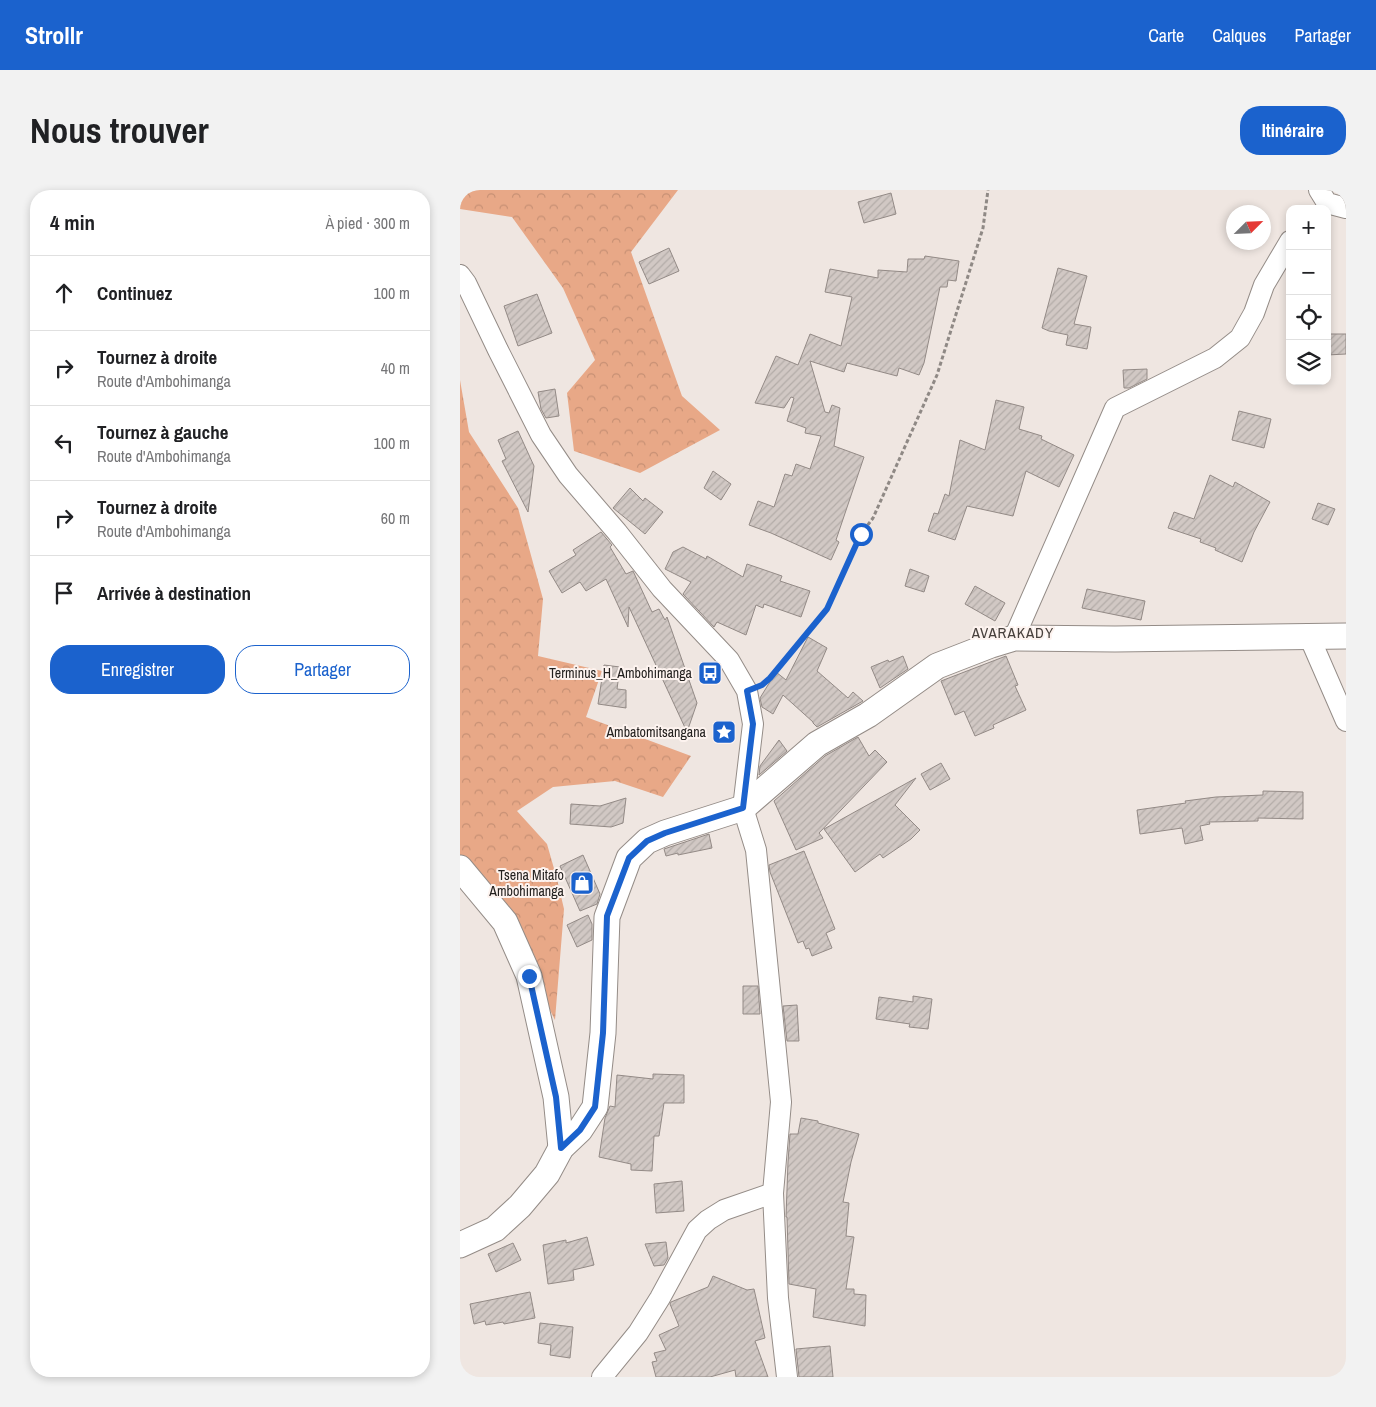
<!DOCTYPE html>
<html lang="fr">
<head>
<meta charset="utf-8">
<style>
	:root { --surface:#fff; --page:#f2f2f2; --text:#202124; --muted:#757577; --line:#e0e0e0; --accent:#1b62cd }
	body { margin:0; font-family:"Archivo Narrow",sans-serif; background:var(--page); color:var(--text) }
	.controls { position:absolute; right:15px; top:15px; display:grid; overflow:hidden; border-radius:10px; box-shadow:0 2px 8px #0003 }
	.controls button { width:45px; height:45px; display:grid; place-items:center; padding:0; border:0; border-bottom:1px solid var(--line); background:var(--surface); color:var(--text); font:25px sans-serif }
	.compass { position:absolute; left:766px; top:15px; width:45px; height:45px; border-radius:50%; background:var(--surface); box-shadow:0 2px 8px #0003; rotate:66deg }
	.stop { position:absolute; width:15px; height:15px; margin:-11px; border:4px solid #1b62cd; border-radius:50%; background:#fff }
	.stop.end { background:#1b62cd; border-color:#fff; box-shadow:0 1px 5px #0008 }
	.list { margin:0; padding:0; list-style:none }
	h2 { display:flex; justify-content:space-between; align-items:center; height:65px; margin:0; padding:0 20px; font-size:21px }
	h2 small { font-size:16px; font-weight:400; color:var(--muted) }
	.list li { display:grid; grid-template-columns:32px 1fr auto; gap:15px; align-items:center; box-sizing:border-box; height:75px; padding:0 20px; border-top:1px solid var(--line) }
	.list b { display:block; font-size:19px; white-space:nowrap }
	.list p { margin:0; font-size:16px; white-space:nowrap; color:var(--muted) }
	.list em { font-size:16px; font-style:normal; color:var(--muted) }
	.actions { display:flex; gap:10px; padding:15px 20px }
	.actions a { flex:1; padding:11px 0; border:1px solid var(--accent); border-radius:20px; text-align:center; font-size:18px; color:var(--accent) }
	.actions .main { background:var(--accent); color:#fff }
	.icon { flex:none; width:28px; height:28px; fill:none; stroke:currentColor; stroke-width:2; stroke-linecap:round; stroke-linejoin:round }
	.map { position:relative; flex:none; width:886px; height:1187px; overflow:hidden; border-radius:20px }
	header { display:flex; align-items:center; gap:30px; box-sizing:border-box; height:70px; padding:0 25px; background:var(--accent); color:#fff }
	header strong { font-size:24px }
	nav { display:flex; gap:28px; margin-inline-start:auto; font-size:18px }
	.intro { display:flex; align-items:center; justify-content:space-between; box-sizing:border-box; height:120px; padding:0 30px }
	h1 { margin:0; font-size:35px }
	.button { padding:12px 22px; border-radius:20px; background:var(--accent); color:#fff; font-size:18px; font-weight:700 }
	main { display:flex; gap:30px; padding:0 30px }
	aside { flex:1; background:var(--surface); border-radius:20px; box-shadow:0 2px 8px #0003 }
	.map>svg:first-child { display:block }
	.forest { fill:url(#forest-crowns) }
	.building { fill:url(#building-hatch); stroke:#938a86 }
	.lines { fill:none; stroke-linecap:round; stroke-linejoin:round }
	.minor-casing { stroke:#948c87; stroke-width:22 }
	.tertiary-casing { stroke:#948c87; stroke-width:27 }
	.path { stroke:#8f8985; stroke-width:3; stroke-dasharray:4 2.5; stroke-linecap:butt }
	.minor { stroke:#fff; stroke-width:20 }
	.tertiary { stroke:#fff; stroke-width:25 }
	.route { stroke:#1b62cd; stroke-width:6 }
	.labels { text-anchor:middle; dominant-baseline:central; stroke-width:4; stroke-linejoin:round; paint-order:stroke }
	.poi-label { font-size:14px; fill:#23201e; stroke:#fdf3ef; text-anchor:end }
	.neighbourhood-label { font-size:15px; letter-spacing:1px; fill:#48413d; stroke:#fdf3ef }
</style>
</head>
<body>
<header>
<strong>Strollr</strong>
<nav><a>Carte</a><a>Calques</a><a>Partager</a></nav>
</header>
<div class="intro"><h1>Nous trouver</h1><a class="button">Itinéraire</a></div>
<main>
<aside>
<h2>4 min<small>À pied · 300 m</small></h2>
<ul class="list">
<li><svg class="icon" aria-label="ahead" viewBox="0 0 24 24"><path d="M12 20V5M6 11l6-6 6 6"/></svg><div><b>Continuez</b></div><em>100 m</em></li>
<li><svg class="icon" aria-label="right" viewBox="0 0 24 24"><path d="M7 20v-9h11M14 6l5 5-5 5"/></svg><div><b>Tournez à droite</b><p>Route d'Ambohimanga</p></div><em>40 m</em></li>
<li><svg class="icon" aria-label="left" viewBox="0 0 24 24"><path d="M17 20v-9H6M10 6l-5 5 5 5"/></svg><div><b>Tournez à gauche</b><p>Route d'Ambohimanga</p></div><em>100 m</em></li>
<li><svg class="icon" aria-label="right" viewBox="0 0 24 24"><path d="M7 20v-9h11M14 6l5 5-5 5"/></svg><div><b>Tournez à droite</b><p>Route d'Ambohimanga</p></div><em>60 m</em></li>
<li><svg class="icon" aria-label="arrive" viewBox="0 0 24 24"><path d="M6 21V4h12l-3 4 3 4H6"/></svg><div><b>Arrivée à destination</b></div></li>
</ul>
<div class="actions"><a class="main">Enregistrer</a><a>Partager</a></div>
</aside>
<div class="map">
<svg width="886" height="1187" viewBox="0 0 886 1187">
	<defs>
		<pattern id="forest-crowns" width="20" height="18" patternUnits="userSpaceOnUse" patternTransform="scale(1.25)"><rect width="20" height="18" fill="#e8a887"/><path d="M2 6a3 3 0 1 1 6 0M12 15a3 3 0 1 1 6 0" fill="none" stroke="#c79074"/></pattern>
		<pattern id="building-hatch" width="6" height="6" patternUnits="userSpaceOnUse" patternTransform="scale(1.25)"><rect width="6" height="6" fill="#d1c8c4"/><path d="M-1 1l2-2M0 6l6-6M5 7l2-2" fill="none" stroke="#b3aca8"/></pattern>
	</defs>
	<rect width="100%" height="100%" fill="#efe6e1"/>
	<g class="forest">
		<path d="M0,0H218L171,62L222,206L260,240L180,283L114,261L107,203L135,170L103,98L52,27L0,19Z"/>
		<path d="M0,190L9,242L58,318L83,409L78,466L142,481L126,527L231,566L203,607L155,591L93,597L57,621L87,654L97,689L104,719L95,830L77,794L0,670Z"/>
	</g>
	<g class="building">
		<path d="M431,3L436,24L404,33L398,12Z"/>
		<path d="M209,58L219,81L189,94L179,72Z"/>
		<path d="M465,66L499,71L496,91L488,90L487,97H480L464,173L459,185L439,178L437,186L387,173L384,182L350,171L365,222L369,223L372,215L380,218L374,256L404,267L376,350L379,352L371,370L311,343L289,335L298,311L314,317L325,284L332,286L336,274L350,279L361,246L345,243L346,238L327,231L334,208L331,207L324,218L295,213L316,166L338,175L350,144L381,156L392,107L365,102L370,79L418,88V80L447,82L448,69H464Z"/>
		<path d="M598,78L627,86L614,134L631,137L627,159L606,155L608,145L589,141L582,138Z"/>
		<path d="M77,104L92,143L58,156L44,116Z"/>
		<path d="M867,144H886V164L867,165Z"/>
		<path d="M687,179V189L669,198H664L663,180Z"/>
		<path d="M95,199L99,226L86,228L81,219L78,202Z"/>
		<path d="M536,210L564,217L559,239L582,246L581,249L614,265L599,297L566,281L553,326L507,316L495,350L468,341L474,323L478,324L485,304L489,306L500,250L525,260Z"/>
		<path d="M779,221L811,229L804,258L772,250Z"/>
		<path d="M58,241L74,276L68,322L42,271L46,269L38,250Z"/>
		<path d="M253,281L271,294L261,310L244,298Z"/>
		<path d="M750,285L773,297L775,292L810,312L794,342L782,372L755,360L756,358L740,352L741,349L708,338L714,322L734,329Z"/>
		<path d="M170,298L183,311L185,308L203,322L185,344L153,318Z"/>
		<path d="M858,313L875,319L868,335L852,329Z"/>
		<path d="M141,342L152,355L150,357L166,384L173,381L192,422L199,419L205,430L207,427L237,513L227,542L169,417L168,437L146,389L126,401L120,392L102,403L89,381L116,365L113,360Z"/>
		<path d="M223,357L246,369L247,366L283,387L287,374L322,386L320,391L350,401L341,427L304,414L303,418L296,415L286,445L257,432L254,437L223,404L231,392L205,379L213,362Z"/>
		<path d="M450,379L469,386L464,402L445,396Z"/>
		<path d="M515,396L545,413L535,431L505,414Z"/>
		<path d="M627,399L685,411L681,430L622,418Z"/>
		<path d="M348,447L367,458L357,481L388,508L393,502L403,511L357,537L353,533V532L323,505L313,524L302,517L300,508L316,482L326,490Z"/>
		<path d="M443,466L448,479L420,498L411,477L428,470L429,472Z"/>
		<path d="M546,466L558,495L555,496L566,520L533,535L534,538L515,546L504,521L495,525L481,491Z"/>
		<path d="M144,475L160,477L157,499L166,500V518L138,514Z"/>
		<path d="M398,547L409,566L415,560L427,572L359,643L363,648L336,660L314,611L365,566Z"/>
		<path d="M319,550L327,561L299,585L300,576Z"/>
		<path d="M481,573L490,589L470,600L461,584Z"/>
		<path d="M456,588L435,615L460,640L451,649L423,668L420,664L395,682L364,639Z"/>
		<path d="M803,601L843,602V629L798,628V631L749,632L750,634L740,636L743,650L725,654L722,638L680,644L677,620L726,613L725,611L756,607L803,605Z"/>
		<path d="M166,608L163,633L151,637L110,634L111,614L140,616Z"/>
		<path d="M249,644L252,658L218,665V663L206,666L204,659Z"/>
		<path d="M344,661L375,739L366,743L372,758L352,766L349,758L346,759L343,751L338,753L310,682L309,675Z"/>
		<path d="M123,665L140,704L137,714L120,721L100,676Z"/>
		<path d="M128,725L132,734V750L117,757L107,735Z"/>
		<path d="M283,796H298L300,824H283Z"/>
		<path d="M453,806L472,809L468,839L449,837L450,834L416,829L419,807L453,812Z"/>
		<path d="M337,815L339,851H327L323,816Z"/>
		<path d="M193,884L224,885V913H204L199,946H194L192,981L171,980V974L139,967L145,928L150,916L155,917L157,885L193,889Z"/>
		<path d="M341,928L358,931V933L399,944L391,972L383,1012L389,1013L386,1046L394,1047L386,1099H394V1104L406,1105L405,1136L353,1127L356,1099L329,1094L327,1027H326L328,972L330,944H338Z"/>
		<path d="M222,991L224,1021L196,1023L194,994Z"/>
		<path d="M127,1047L134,1075L113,1080L114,1090L88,1094L83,1055L106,1050V1053Z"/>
		<path d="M206,1052L208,1068L204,1075L194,1076L185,1054Z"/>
		<path d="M53,1053L61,1070L36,1082L28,1064Z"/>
		<path d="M253,1086L287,1100L294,1099L305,1148L295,1151L308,1187H276L275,1180L250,1187H196L192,1172L197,1171L194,1163L206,1160L199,1145L219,1136L210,1114L211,1112L248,1097Z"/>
		<path d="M70,1102L75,1128L44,1134L43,1132L26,1135L25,1131L14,1134L10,1114Z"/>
		<path d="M80,1133L113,1137L110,1168L90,1165L91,1155L78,1153Z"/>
		<path d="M370,1156L373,1187H339L336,1159Z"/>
	</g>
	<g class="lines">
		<g class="minor-casing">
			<g id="minor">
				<path d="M859,0L867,13L886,18"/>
				<path d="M0,85L6,93L38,160L81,245L108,285L157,342L202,399L269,470L287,501L293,534L283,618L296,660L321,912L313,1003L318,1108L327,1187"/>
				<path d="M849,446L886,531"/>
				<path d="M554,448L655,218L755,168L780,148L794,123L804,95L830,51"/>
				<path d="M142,1187L178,1143L200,1108L237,1040L248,1030L264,1020L313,1003"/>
			</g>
		</g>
		<g class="tertiary-casing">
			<g id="tertiary">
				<path d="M0,678L45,732L69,786L96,907L101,958"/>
				<path d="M0,1055L35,1039L60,1016L87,984L101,958L120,940L135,917L143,843L147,727L169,668L187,651L205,643L283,618L357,554L408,525L477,476L531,455L554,448L655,449L886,446"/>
			</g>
		</g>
		<path class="path" d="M306,492L367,419L401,344L413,328L477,185L523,38L528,0"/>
		<use href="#minor" class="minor"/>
		<use href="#tertiary" class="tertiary"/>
	</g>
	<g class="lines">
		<path class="route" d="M69,786L96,907L101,958L120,940L135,917L143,843L147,726L169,668L187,651L205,643L283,618L293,534L287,501L302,495L310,488L367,419L401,344"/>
	</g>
	<defs>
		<g id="bus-square" transform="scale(1.25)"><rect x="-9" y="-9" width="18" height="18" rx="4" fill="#1b62cd" stroke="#fdf3ef"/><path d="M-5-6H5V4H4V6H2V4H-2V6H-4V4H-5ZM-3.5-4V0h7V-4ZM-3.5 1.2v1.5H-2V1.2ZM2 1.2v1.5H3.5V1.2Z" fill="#fff"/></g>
		<g id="sight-square" transform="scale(1.25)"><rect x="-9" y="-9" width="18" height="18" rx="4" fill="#1b62cd" stroke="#fdf3ef"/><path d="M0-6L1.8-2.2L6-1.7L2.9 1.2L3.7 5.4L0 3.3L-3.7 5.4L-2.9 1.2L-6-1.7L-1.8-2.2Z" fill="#fff"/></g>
		<g id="shop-square" transform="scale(1.25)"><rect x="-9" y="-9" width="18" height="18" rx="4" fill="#1b62cd" stroke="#fdf3ef"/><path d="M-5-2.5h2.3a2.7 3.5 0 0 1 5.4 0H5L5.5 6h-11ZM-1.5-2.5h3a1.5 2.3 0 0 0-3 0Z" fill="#fff"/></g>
	</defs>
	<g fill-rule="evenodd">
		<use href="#bus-square" x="250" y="483"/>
		<use href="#sight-square" x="264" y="542"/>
		<use href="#shop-square" x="122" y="693"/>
	</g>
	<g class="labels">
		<g class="poi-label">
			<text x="232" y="483">Terminus_H_Ambohimanga</text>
			<text x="246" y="542">Ambatomitsangana</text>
			<text x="104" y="685">Tsena Mitafo<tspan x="104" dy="16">Ambohimanga</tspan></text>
		</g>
		<g class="neighbourhood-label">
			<text x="553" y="442">AVARAKADY</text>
		</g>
	</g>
</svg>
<div class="controls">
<button>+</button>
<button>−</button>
<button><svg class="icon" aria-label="locate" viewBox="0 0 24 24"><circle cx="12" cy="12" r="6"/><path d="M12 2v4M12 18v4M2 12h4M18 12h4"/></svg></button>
<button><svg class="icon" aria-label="layers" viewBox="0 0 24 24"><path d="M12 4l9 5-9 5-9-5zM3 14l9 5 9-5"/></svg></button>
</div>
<svg class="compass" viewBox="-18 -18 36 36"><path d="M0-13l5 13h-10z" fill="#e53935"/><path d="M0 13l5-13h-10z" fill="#757577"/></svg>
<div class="stop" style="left:401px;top:344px"></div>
<div class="stop end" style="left:69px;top:786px"></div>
</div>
</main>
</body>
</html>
